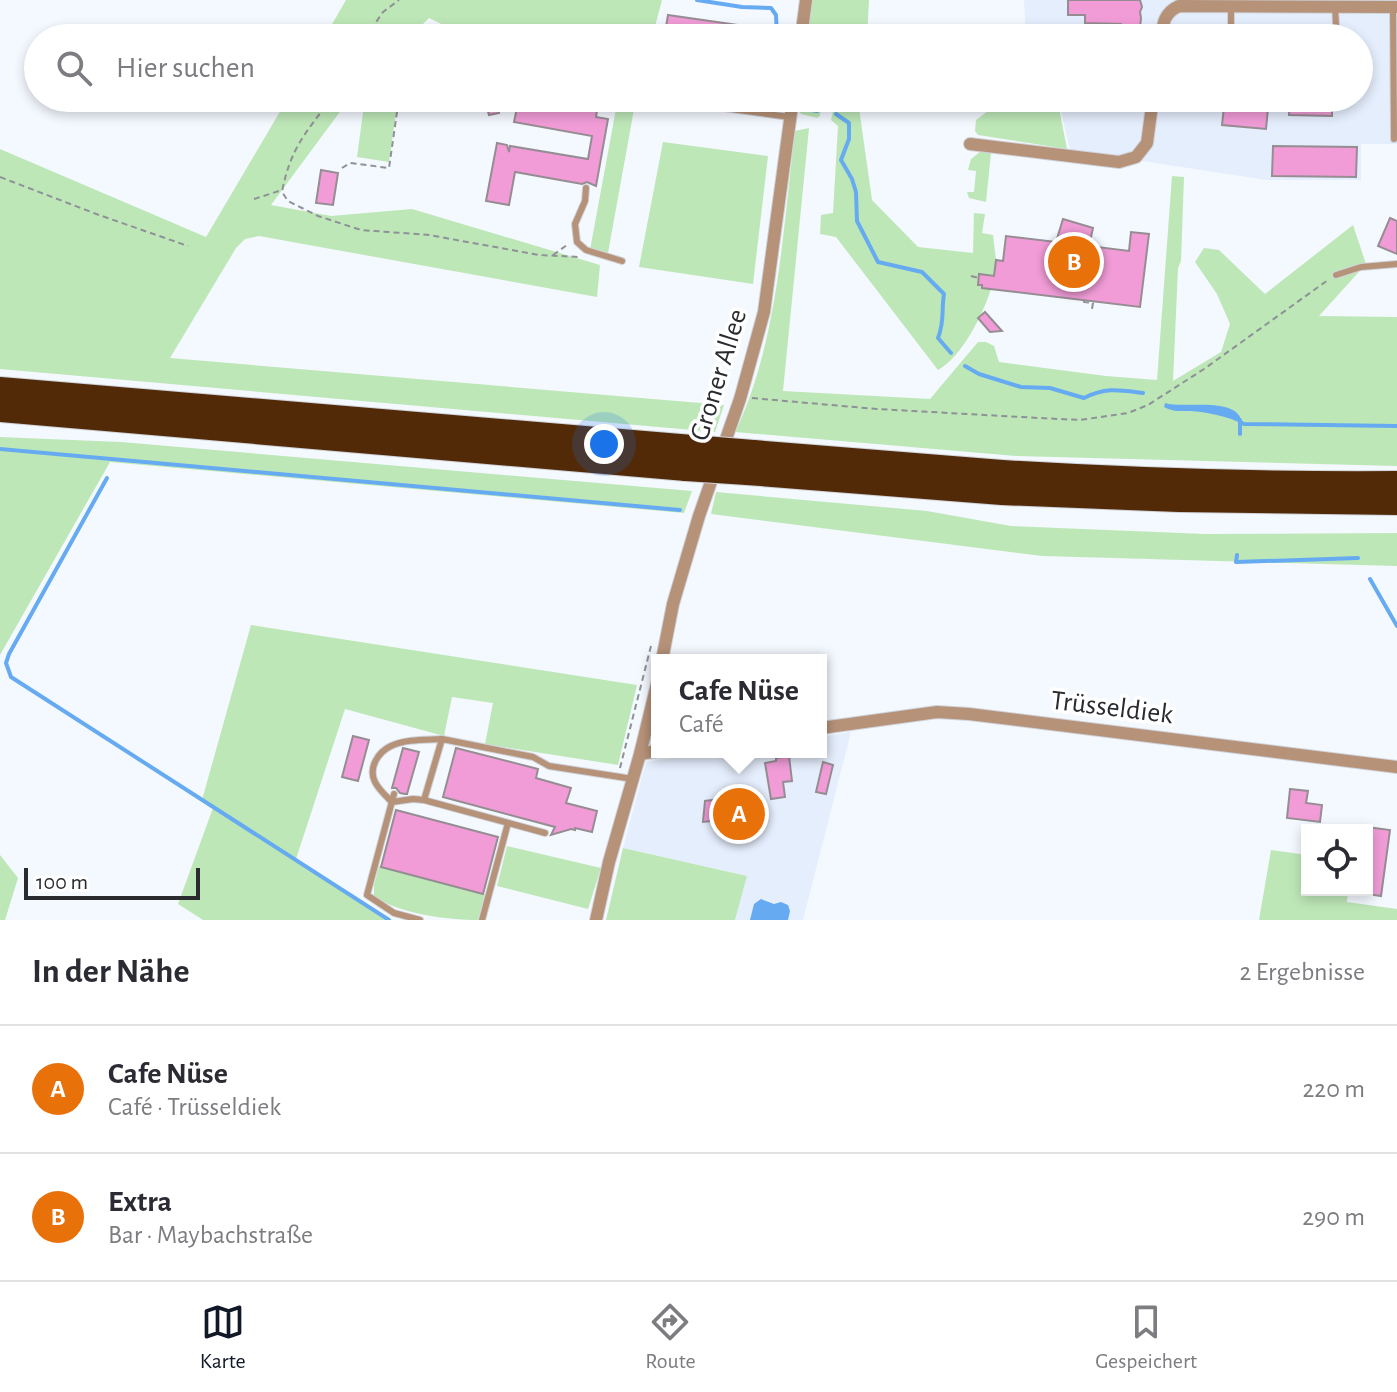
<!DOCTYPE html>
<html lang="de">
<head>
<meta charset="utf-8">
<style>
	:root { --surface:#fff; --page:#f7f7f7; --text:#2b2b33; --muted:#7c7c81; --line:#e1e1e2; --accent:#111827 }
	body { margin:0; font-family:"Alegreya Sans",sans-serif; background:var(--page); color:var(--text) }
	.controls { position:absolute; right:24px; bottom:24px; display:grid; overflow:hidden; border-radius:0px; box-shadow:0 4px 12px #0003 }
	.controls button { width:72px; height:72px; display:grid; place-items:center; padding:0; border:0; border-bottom:2px solid var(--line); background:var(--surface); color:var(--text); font:40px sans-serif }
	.scale { position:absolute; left:24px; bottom:20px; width:176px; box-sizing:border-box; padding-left:8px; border:4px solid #292b2f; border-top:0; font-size:22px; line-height:28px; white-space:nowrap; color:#292b2f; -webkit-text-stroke:6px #fff; paint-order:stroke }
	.you { position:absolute; left:604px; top:444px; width:28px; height:28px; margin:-20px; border:6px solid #fff; border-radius:50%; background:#1a73e8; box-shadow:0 0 0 12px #1a73e833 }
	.badge { display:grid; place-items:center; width:52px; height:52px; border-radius:50%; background:var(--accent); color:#fff; font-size:26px; font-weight:700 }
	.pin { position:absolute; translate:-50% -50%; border:4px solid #fff; box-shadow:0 2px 8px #0006 }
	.popup { position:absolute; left:651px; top:654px; width:176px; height:104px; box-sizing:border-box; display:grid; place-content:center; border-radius:0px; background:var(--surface); filter:drop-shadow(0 2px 6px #0005); font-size:26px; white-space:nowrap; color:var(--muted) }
	.popup b { font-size:30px; color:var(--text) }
	.popup::after { content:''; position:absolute; left:50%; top:100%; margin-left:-16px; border:16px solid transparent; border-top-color:var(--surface) }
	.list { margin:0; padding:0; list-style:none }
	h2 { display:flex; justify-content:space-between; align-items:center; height:104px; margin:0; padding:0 32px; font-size:34px }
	h2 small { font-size:26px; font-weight:400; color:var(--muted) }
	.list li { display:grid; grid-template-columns:52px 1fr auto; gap:24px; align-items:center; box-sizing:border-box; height:128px; padding:0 32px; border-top:2px solid var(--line) }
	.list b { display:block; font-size:30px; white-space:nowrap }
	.list p { margin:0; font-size:26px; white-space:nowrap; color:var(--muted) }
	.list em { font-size:26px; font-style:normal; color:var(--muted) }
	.icon { flex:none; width:44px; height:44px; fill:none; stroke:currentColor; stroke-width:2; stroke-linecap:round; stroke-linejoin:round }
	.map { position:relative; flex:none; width:1397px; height:920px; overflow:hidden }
	.search { position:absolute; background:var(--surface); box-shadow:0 4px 12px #0003; left:24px; right:24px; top:24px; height:88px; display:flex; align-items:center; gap:20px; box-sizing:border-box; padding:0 28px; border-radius:44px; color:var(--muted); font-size:30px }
	.sheet { height:360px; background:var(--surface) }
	nav { display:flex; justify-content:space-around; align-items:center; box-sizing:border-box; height:112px; border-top:2px solid var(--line); background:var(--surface); font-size:22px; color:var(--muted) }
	nav a { display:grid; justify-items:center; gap:4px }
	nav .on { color:var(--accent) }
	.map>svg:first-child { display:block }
	.built { fill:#e5eefd }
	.green { fill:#bee7b8 }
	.water { fill:#66abf1 }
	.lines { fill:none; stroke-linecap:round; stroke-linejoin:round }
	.stream { stroke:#66abf1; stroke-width:4 }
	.building { fill:#f19cd7; stroke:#968d93; stroke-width:2 }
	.lane-casing { stroke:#cfd3da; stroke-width:8 }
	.street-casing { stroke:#cfd3da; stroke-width:14 }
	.highway-casing { stroke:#cfd3da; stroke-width:26 }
	.path { stroke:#8e9196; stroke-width:2; stroke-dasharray:6 4; stroke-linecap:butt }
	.lane { stroke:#b69279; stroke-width:6 }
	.street { stroke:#b69279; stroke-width:12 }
	.highway { stroke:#532a07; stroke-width:24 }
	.highway-bridge-casing { stroke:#cfd3da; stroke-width:26; stroke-linecap:butt }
	.highway-bridge { stroke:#532a07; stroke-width:24 }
	.labels { text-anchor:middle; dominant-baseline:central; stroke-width:7; stroke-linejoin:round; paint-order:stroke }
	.street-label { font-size:28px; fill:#292b2f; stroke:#fff }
</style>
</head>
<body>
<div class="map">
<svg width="1397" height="920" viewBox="0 0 1397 920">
	<rect width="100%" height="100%" fill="#f4f8ff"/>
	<g class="built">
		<path d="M1024,0H1397V144H1361V180H1267L1070,150L1058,98H1359V38H1026Z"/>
		<path d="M851,732L803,920H735L747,876L623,848L646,762L716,752H821V737Z"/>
	</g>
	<g class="green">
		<path d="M346,0H662L652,38H470L429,18L409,38H324Z"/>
		<path d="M811,0H869L867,38L834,34L833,38H806Z"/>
		<path d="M288,98H352L342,109L271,205L331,216L412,209L600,265L597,297L259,236L245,239L236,248L170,358L724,405L715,432L0,369V149L206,237Z"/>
		<path d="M365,98L398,99L389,162L357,157Z"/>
		<path d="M618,98H636L608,253L590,250Z"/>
		<path d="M798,98H821L820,116L817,118L801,114L798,110Z"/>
		<path d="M1005,98H1057L1067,149L978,135L975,131L976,120Z"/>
		<path d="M859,108L872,200L918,247L973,253L974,213L985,214L982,233L993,235L996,260L994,274L1001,276L999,290L991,289C983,314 962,357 938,370L836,237L820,234L821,215L833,213L838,126L831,120L833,111Z"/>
		<path d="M809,128L783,391L930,399L978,342H986L994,346L999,362L1106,376L1157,380L1172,176L1184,177L1181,261L1178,268L1173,381L1221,352L1230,324L1217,294L1195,262L1204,248L1219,250L1265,294L1353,225L1366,264L1319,316L1397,317V466L1016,456L735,432C778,343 783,229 795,131Z"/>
		<path d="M663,142L768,156L753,284L639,267Z"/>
		<path d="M981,151L991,153L986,202L969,198L967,192H974L976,171L968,170L971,159Z"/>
		<path d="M0,437L121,442L692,491L684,513L110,462L0,655Z"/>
		<path d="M716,492L927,511L1011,526L1205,534L1397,533V566L1042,556L711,514Z"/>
		<path d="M251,625L637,685L618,765L485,744L493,703L452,697L444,736L345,709L296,859L392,920H203L178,904L213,808L202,800Z"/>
		<path d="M507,846L601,868L588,909L497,886Z"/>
		<path d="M623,848L747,876L735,920H606Z"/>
		<path d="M1271,850L1307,855V890H1348L1347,902L1397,909V920H1259Z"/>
		<path d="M0,855L18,878L5,920H0Z"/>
		<path d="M379,866L485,895L478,920C447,920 399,914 374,896V885Z"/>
	</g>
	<g class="water">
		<path d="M1165,403C1184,409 1240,395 1242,424C1229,416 1205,412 1190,411C1179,411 1174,412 1164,407Z"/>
		<path d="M761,899L774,904L781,902L788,905L790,911L788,920H750L754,904Z"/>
	</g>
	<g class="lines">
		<g class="stream">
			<path d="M697,0L742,7L771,8L776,15L777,38"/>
			<path d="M769,98L775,102"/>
			<path d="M812,110L817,111"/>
			<path d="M836,114L849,123V139L841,160L852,179L856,192L857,221L878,262L922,272L944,294C941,312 945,320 938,338L951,353"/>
			<path d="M965,366L979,374L1021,387L1050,388L1084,398C1106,387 1119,390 1143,393"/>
			<path d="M1240,422L1244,424L1397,426"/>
			<path d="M1240,434V420"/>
			<path d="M0,449L680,510"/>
			<path d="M107,478L9,654L6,663L11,677L389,920"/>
			<path d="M1237,555L1236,562L1358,558"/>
			<path d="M1370,579L1397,626"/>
		</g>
	</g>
	<g class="building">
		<path d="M1068,0H1140L1142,7L1140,12L1141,18L1140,28L1121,27V24L1085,23V15H1068Z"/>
		<path d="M668,15L765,29L763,38H664Z"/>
		<path d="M438,98H495L499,113L489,115L487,108L459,103V101L454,109Z"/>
		<path d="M519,98H534L533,100L597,111L596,117L608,119L596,186L587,182L582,184L515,172L509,205L486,201L497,143L507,145L509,152L510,146L588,159L592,136L514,122Z"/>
		<path d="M1225,98H1269L1266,129L1222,125Z"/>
		<path d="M1290,98H1332V116L1289,115Z"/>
		<path d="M1273,146L1357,147L1356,177L1272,176Z"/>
		<path d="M321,170L338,173L333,205L316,203Z"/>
		<path d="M1390,218L1397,221V254L1378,246Z"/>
		<path d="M1063,219L1093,228L1089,246L1129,251L1131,232L1149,234L1140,307L982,288V285H978L979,274L994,276L996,260L1003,261L1006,236L1056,242Z"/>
		<path d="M985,312L1002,331L990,332L978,318Z"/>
		<path d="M353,736L369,740L358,781L342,777Z"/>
		<path d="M403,748L419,752L407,794H405L400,793L396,788H392Z"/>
		<path d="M456,748L538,769L536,778L571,788L566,803L597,811L592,832L575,828V830L571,829L551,835L555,827L443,797Z"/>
		<path d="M789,756L792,781L783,782L785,797L771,799L765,763L776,761V758Z"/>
		<path d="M823,762L833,765L826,794L816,792Z"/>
		<path d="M1290,789L1308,791L1306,803L1322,805L1320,822L1287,818Z"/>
		<path d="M745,790L746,796L752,795L756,823L746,825L748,834L724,838L722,820L703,822L705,801L720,799V794Z"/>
		<path d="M396,810L498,837L483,894L381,867Z"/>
		<path d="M1367,827L1390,830L1381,896L1367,894Z"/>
	</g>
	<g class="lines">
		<g class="lane-casing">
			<g id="lane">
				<path d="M1231,6V23"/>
				<path d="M1335,6L1336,25"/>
				<path d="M1393,7L1394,139"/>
				<path d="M650,98L789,117"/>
				<path d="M586,188L585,201L575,224L577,242L586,250L622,261"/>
				<path d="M1336,275L1361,267L1397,264"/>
				<path d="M442,739C427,740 405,739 391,746C378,752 368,768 375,782C379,790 386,796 392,802L413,799L424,800L545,833"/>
				<path d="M394,794L367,895L394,913L420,920"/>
				<path d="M424,800L442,739L533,757L549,766L633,779"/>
				<path d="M482,920L508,823"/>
			</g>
		</g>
		<g class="street-casing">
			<g id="street">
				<path d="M801,38L806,0"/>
				<path d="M1161,38C1163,23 1164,13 1179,6L1397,7"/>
				<path d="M970,144L1119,162L1136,157L1147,143L1153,98"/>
				<path d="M662,660L673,604L699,516L740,399L764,312L793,98"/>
				<path d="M821,728L937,712L969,714L1397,767"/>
				<path d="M640,754L657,751"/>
				<path d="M596,920L609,862L640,754L657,684"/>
			</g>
		</g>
		<g class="highway-casing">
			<g id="highway">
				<path d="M0,389L692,447"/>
				<path d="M0,410L686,469"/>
				<path d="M753,452C836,459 919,466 1002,472C1133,480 1265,484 1397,483"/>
				<path d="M747,473L1002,493L1179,500L1397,503"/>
			</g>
		</g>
		<g class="path">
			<path d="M365,38L383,12L399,0"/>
			<path d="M332,98C306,132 290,149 282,192L288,201L318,216L361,230L429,235L539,255L580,257"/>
			<path d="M433,98L439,103"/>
			<path d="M342,168L350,163L389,168L399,98"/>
			<path d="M0,177L99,215L188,246"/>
			<path d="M254,199L282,190"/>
			<path d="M553,255L567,245"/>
			<path d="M971,276L979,278"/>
			<path d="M1084,301V302L1093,303L1092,309L1095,310"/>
			<path d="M752,398L877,409L1039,418L1080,420L1128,413L1148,405L1204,369L1328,280"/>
			<path d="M620,768L651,646"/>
		</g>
		<use href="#lane" class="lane"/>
		<use href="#street" class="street"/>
		<use href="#highway" class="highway"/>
		<g class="highway-bridge-casing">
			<g id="highway-bridge">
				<path d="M692,447L753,452"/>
				<path d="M686,469L747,473"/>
			</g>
		</g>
		<use href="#highway-bridge" class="highway-bridge"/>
	</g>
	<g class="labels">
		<g class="street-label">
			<text transform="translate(719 375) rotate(-73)">Groner Allee</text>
			<text transform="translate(1112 708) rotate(7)">Trüsseldiek</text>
		</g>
	</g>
</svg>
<div class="controls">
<button><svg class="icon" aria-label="locate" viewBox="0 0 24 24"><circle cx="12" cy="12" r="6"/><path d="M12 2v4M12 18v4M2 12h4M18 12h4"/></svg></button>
</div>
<div class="scale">100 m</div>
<div class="you"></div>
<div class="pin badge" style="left:739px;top:814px;background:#e8710a">A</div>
<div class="popup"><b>Cafe Nüse</b>Café</div>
<div class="pin badge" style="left:1074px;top:262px;background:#e8710a">B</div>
<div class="search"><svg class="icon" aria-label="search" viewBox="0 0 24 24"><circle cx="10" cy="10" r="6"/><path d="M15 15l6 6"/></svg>Hier suchen</div>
</div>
<section class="sheet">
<h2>In der Nähe<small>2 Ergebnisse</small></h2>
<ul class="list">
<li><span class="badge" style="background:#e8710a">A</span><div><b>Cafe Nüse</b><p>Café · Trüsseldiek</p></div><em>220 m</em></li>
<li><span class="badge" style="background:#e8710a">B</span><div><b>Extra</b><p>Bar · Maybachstraße</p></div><em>290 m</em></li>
</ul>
</section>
<nav>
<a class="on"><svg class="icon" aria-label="map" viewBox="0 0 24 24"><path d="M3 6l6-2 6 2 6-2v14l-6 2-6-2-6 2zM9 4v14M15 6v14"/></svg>Karte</a>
<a><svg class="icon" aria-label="directions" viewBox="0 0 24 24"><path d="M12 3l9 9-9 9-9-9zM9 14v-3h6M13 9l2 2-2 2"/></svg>Route</a>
<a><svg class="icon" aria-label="saved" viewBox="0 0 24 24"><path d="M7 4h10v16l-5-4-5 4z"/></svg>Gespeichert</a>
</nav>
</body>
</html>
